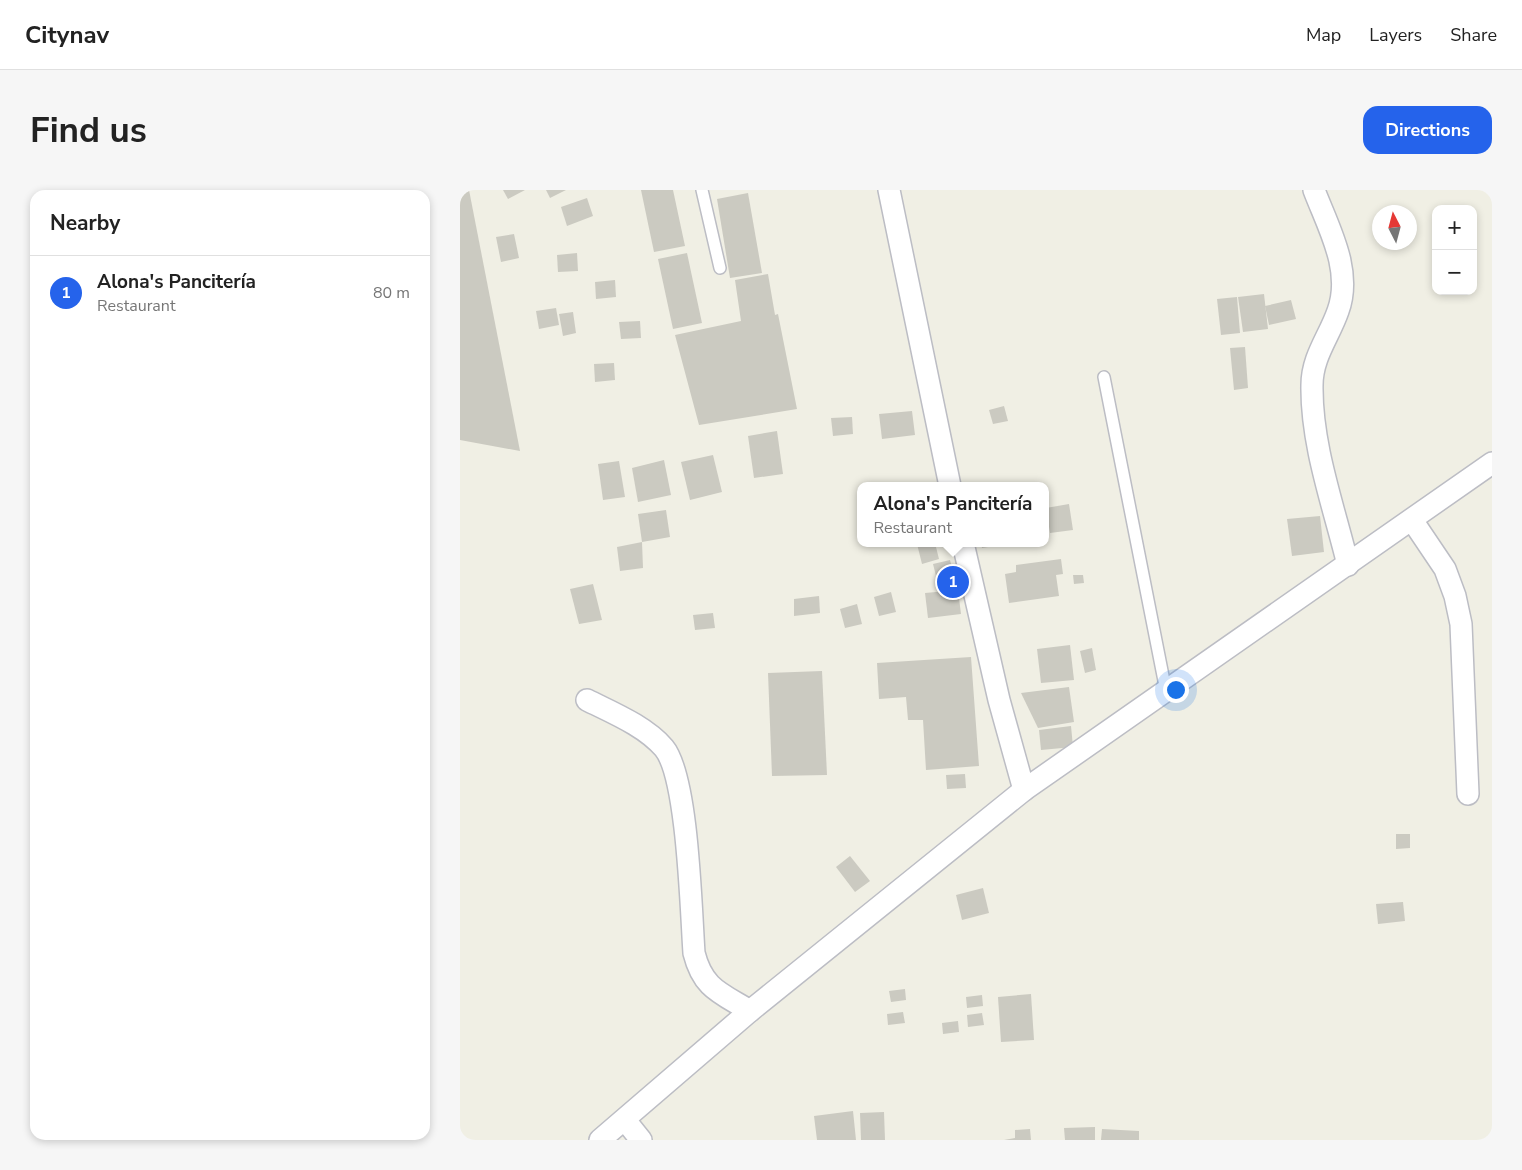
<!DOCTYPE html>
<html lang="en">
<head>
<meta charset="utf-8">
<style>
	:root { --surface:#fff; --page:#f6f6f6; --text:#222; --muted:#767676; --line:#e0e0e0; --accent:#2563eb }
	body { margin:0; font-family:"Nunito Sans",sans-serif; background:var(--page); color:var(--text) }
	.controls { position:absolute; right:15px; top:15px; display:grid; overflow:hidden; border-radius:10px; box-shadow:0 2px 8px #0003 }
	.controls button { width:45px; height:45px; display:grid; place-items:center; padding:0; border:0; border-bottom:1px solid var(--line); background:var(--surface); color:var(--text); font:25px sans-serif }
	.compass { position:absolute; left:912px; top:15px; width:45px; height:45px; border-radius:50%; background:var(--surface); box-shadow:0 2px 8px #0003; rotate:354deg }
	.you { position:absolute; left:715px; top:499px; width:18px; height:18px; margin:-12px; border:4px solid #fff; border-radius:50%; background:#1a73e8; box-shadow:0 0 0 8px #1a73e833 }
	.badge { display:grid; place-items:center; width:32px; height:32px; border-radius:50%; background:var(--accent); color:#fff; font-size:16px; font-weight:700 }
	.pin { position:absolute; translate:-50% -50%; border:2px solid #fff; box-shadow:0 1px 5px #0006 }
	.popup { position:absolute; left:397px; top:292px; width:192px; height:65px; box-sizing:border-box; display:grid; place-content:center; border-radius:10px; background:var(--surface); filter:drop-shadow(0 1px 4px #0005); font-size:16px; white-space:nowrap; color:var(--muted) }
	.popup b { font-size:19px; color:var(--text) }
	.popup::after { content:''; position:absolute; left:50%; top:100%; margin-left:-10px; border:10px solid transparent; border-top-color:var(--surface) }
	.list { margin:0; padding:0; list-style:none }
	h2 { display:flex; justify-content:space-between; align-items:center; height:65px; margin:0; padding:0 20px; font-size:21px }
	h2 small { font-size:16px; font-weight:400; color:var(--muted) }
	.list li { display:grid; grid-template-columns:32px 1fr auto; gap:15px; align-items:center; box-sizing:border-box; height:75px; padding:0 20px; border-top:1px solid var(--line) }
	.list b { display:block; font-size:19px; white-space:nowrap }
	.list p { margin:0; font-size:16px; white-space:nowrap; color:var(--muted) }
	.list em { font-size:16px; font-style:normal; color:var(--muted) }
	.map { position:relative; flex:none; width:1032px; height:950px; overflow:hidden; border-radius:15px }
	header { display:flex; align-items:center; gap:30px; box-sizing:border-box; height:70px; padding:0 25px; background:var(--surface); border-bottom:1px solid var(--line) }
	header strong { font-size:24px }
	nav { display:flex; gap:28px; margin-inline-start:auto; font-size:18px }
	.intro { display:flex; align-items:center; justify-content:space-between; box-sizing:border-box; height:120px; padding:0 30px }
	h1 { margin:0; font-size:35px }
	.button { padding:12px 22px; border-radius:15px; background:var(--accent); color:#fff; font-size:18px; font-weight:700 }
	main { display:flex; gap:30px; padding:0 30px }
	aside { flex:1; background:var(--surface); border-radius:15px; box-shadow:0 2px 8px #0003 }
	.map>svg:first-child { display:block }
	.building { fill:#cbcac1 }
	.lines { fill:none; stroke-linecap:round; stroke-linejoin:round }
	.lane-casing { stroke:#bcbdc4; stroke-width:14 }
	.street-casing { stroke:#bcbdc4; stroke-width:24 }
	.lane { stroke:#fff; stroke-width:11 }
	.street { stroke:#fff; stroke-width:21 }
</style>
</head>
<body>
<header>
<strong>Citynav</strong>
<nav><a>Map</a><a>Layers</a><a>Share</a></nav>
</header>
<div class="intro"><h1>Find us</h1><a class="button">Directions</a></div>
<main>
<aside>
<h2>Nearby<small></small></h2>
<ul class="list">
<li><span class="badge">1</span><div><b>Alona's Pancitería</b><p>Restaurant</p></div><em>80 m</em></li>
</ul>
</aside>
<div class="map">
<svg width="1032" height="950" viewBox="0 0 1032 950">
	<rect width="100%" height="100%" fill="#f0efe4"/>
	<g class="building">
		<path d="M0,0H9L60,261L0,250Z"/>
		<path d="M43,0H65L48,9Z"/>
		<path d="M86,0H106L90,8Z"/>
		<path d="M181,0H213L225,56L194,62Z"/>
		<path d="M288,3L302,83L270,88L257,9Z"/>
		<path d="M127,8L133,26L107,36L101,17Z"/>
		<path d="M54,44L59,68L41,72L36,47Z"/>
		<path d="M117,63L118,81L98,82L97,65Z"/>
		<path d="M227,63L242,133L213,139L198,69Z"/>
		<path d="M308,84L315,125L318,124L337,219L239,235L215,145L281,131L275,90Z"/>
		<path d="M155,90L156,107L136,109L135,92Z"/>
		<path d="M804,104L808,139L783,142L778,107Z"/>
		<path d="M777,107L780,143L761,145L757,109Z"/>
		<path d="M831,110L836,129L809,135L805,116Z"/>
		<path d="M96,118L99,135L79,139L76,121Z"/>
		<path d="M113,122L116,143L103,146L99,124Z"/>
		<path d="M180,131L181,148L161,149L159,132Z"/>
		<path d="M785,157L788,198L774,200L770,158Z"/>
		<path d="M154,173L155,190L135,192L134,174Z"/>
		<path d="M544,216L548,231L533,234L529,220Z"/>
		<path d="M452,221L455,245L422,249L419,224Z"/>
		<path d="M392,227L393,244L373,246L371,228Z"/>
		<path d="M317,241L323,284L294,288L288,246Z"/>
		<path d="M253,265L262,302L230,310L221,272Z"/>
		<path d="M204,270L211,305L178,312L172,278Z"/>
		<path d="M159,271L165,307L143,310L138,274Z"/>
		<path d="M609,314L613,340L590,343L586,318Z"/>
		<path d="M206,320L210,347L182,352L178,324Z"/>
		<path d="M860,326L864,362L832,366L827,329Z"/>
		<path d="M182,352L183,378L160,381L157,357Z"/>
		<path d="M475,353L479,369L462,374L457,354Z"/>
		<path d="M521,353H540V355L522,358Z"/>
		<path d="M601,369L603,384L596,385L599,406L549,413L545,384L556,382V375Z"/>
		<path d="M490,370L495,389L478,394L473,374Z"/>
		<path d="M613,385H623L624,393L614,394Z"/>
		<path d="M133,394L142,430L119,434L110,399Z"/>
		<path d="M498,400L501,424L468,428L465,403Z"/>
		<path d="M431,402L436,422L419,426L414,407Z"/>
		<path d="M359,406L360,423L334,426V409Z"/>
		<path d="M397,414L402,434L385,438L380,419Z"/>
		<path d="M253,423L255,438L235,440L233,425Z"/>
		<path d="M610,455L614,490L581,493L577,459Z"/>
		<path d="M632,458L636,480L625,483L620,461Z"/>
		<path d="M511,467L519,576L466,580L463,530H448L446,507L419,509L417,473Z"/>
		<path d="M362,481L367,585L312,586L308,483Z"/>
		<path d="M609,497L614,532L578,538L561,503Z"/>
		<path d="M611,536L613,557L581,560L579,540Z"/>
		<path d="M505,584L506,598L487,599L486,585Z"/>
		<path d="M936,644H950V658L936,659Z"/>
		<path d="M390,666L410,691L395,702L376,677Z"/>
		<path d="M523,698L529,723L502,730L496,705Z"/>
		<path d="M943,712L945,731L918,734L916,714Z"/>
		<path d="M445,799L446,810L431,812L429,801Z"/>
		<path d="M571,804L574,850L541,852L538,807Z"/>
		<path d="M522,805L523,816L507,818L506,807Z"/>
		<path d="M443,822L445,833L428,835L427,824Z"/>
		<path d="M522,823L524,835L508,837L507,825Z"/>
		<path d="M498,831L499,842L483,844L482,833Z"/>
		<path d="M393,921L396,950H357L354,926Z"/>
		<path d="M424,922L425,950H401L400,923Z"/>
		<path d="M635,937V950H605L604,938Z"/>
		<path d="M570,939L571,950H544L555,948V940Z"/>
		<path d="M642,939L679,941V950H641Z"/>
	</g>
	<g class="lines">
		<g class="lane-casing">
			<g id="lane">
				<path d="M242,0L260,78"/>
				<path d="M644,187L706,501"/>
			</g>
		</g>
		<g class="street-casing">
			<g id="street">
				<path d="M429,0L490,296"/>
				<path d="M854,0C868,37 893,80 878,121C869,147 852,167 852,195C851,255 874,317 888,375"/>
				<path d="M952,330L985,379L995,406L1001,434L1008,604"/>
				<path d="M503,353L539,510L564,600"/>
				<path d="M127,510C153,523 185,536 204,558C228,587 231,721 234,763C243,799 261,803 290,821"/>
				<path d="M165,930L181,950"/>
				<path d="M140,950L290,821L564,600L1032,273"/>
			</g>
		</g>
		<use href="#lane" class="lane"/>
		<use href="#street" class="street"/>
	</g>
</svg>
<div class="controls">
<button>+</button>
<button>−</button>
</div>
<svg class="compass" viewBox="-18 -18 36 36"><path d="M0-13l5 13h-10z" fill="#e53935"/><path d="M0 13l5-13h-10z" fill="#767676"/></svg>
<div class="you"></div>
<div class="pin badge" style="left:493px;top:392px">1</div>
<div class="popup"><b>Alona's Pancitería</b>Restaurant</div>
</div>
</main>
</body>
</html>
